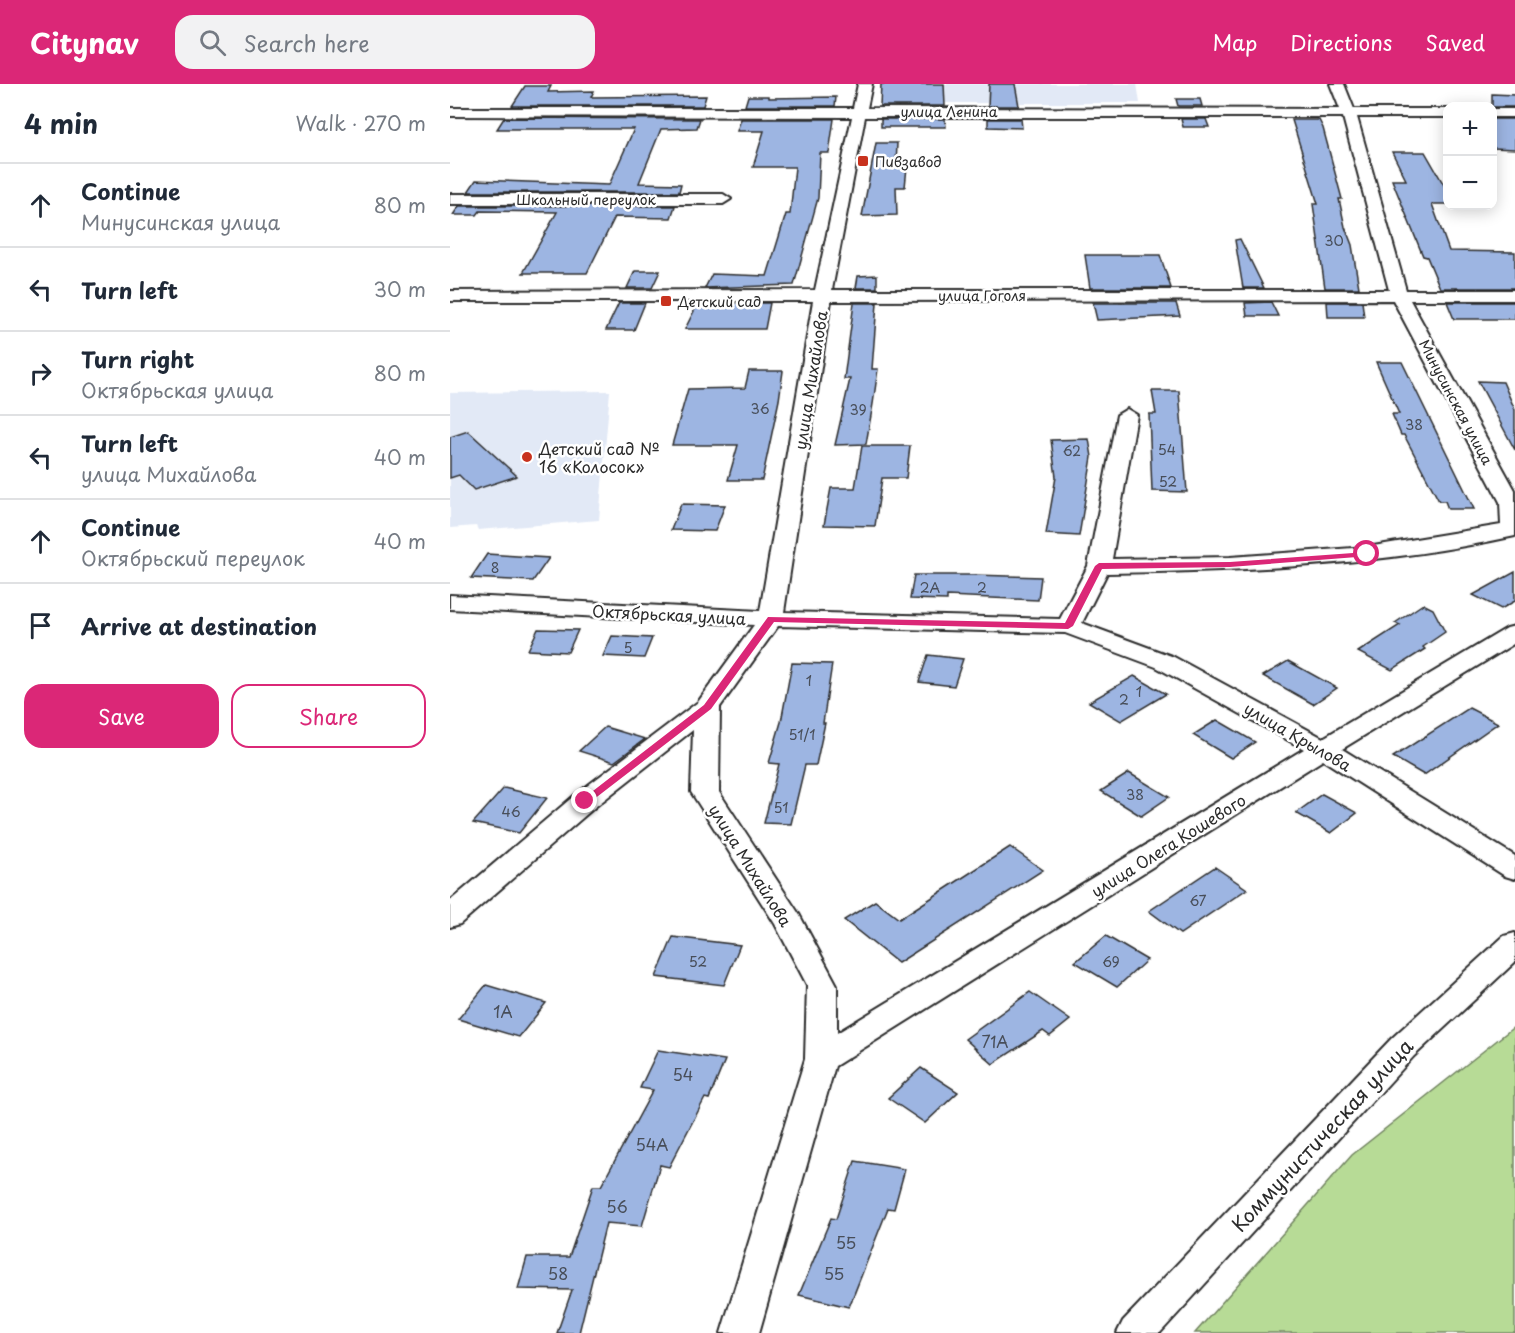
<!DOCTYPE html>
<html lang="en">
<head>
<meta charset="utf-8">
<style>
	:root { --surface:#fff; --page:#f2f2f3; --text:#1f2937; --muted:#747a83; --line:#e0e1e3; --accent:#db2777 }
	body { margin:0; font-family:"Playpen Sans",sans-serif; background:var(--page); color:var(--text) }
	.controls { position:absolute; right:18px; top:18px; display:grid; overflow:hidden; border-radius:12px; box-shadow:0 3px 15px #0003 }
	.controls button { width:54px; height:54px; display:grid; place-items:center; padding:0; border:0; border-bottom:2px solid var(--line); background:var(--surface); color:var(--text); font:30px sans-serif }
	.stop { position:absolute; width:18px; height:18px; margin:-14px; border:4px solid #db2777; border-radius:50%; background:#fff }
	.stop.end { background:#db2777; border-color:#fff; box-shadow:0 2px 6px #0008 }
	.list { margin:0; padding:0; list-style:none }
	h2 { display:flex; justify-content:space-between; align-items:center; height:78px; margin:0; padding:0 24px; font-size:26px }
	h2 small { font-size:20px; font-weight:400; color:var(--muted) }
	.list li { display:grid; grid-template-columns:39px 1fr auto; gap:18px; align-items:center; box-sizing:border-box; height:84px; padding:0 24px; border-top:2px solid var(--line) }
	.list b { display:block; font-size:22px; white-space:nowrap }
	.list p { margin:0; font-size:20px; white-space:nowrap; color:var(--muted) }
	.list em { font-size:20px; font-style:normal; color:var(--muted) }
	.actions { display:flex; gap:12px; padding:18px 24px }
	.actions a { flex:1; padding:14px 0; border:2px solid var(--accent); border-radius:18px; text-align:center; font-size:21px; color:var(--accent) }
	.actions .main { background:var(--accent); color:#fff }
	.icon { flex:none; width:33px; height:33px; fill:none; stroke:currentColor; stroke-width:2; stroke-linecap:round; stroke-linejoin:round }
	.map { position:relative; flex:none; width:1065px; height:1249px; overflow:hidden }
	header { display:flex; align-items:center; gap:36px; box-sizing:border-box; height:84px; padding:0 30px; background:var(--accent); color:#fff }
	header strong { font-size:28px }
	nav { display:flex; gap:33px; margin-inline-start:auto; font-size:21px }
	.search { width:420px; height:54px; background:var(--page); display:flex; align-items:center; gap:15px; box-sizing:border-box; padding:0 21px; border-radius:18px; color:var(--muted); font-size:22px }
	main { display:flex }
	aside { flex:1; background:var(--surface) }
	.map>svg:first-child { display:block }
	.built { fill:#e2e9f6 }
	.green { fill:#b7db96; stroke:#718360; stroke-width:1.5 }
	.building { fill:#9db5e2; stroke:#2b2b2b; stroke-width:1.5 }
	.lines { fill:none; stroke-linecap:round; stroke-linejoin:round }
	.minor-casing { stroke:#2b2b2b; stroke-width:4 }
	.minor { fill:#fff; fill-rule:evenodd }
	.route { fill:#db2777 }
	.poi-dot { fill:#c8321e; stroke:#fff; stroke-width:2 }
	.labels { text-anchor:middle; dominant-baseline:central; stroke-width:5; stroke-linejoin:round; paint-order:stroke }
	.far-street-label { font-size:14px; fill:#2b2b2b; stroke:#fff }
	.far-poi-label { font-size:14px; fill:#2b2b2b; stroke:#fff; text-anchor:start }
	.number-label { font-size:14px; fill:#484e59 }
	.street-label { font-size:16px; fill:#2b2b2b; stroke:#fff }
	.poi-label { font-size:16px; fill:#2b2b2b; stroke:#fff; text-anchor:start }
	.near-number-label { font-size:16px; fill:#484e59 }
	.near-street-label { font-size:20px; fill:#2b2b2b; stroke:#fff }
</style>
</head>
<body>
<header>
<strong>Citynav</strong>
<div class="search"><svg class="icon" aria-label="search" viewBox="0 0 24 24"><circle cx="10" cy="10" r="6"/><path d="M15 15l6 6"/></svg>Search here</div>
<nav><a>Map</a><a>Directions</a><a>Saved</a></nav>
</header>
<main>
<aside>
<h2>4 min<small>Walk · 270 m</small></h2>
<ul class="list">
<li><svg class="icon" aria-label="ahead" viewBox="0 0 24 24"><path d="M12 20V5M6 11l6-6 6 6"/></svg><div><b>Continue</b><p>Минусинская улица</p></div><em>80 m</em></li>
<li><svg class="icon" aria-label="left" viewBox="0 0 24 24"><path d="M17 20v-9H6M10 6l-5 5 5 5"/></svg><div><b>Turn left</b></div><em>30 m</em></li>
<li><svg class="icon" aria-label="right" viewBox="0 0 24 24"><path d="M7 20v-9h11M14 6l5 5-5 5"/></svg><div><b>Turn right</b><p>Октябрьская улица</p></div><em>80 m</em></li>
<li><svg class="icon" aria-label="left" viewBox="0 0 24 24"><path d="M17 20v-9H6M10 6l-5 5 5 5"/></svg><div><b>Turn left</b><p>улица Михайлова</p></div><em>40 m</em></li>
<li><svg class="icon" aria-label="ahead" viewBox="0 0 24 24"><path d="M12 20V5M6 11l6-6 6 6"/></svg><div><b>Continue</b><p>Октябрьский переулок</p></div><em>40 m</em></li>
<li><svg class="icon" aria-label="arrive" viewBox="0 0 24 24"><path d="M6 21V4h12l-3 4 3 4H6"/></svg><div><b>Arrive at destination</b></div></li>
</ul>
<div class="actions"><a class="main">Save</a><a>Share</a></div>
</aside>
<div class="map">
<svg width="1065" height="1249" viewBox="0 0 1065 1249">
	<rect width="100%" height="100%" fill="#fff"/>
	<filter id="ink" filterUnits="userSpaceOnUse"><feTurbulence type="fractalNoise" baseFrequency=".0167" numOctaves="2"/><feDisplacementMap in="SourceGraphic" scale="12" xChannelSelector="R" yChannelSelector="G"/><feConvolveMatrix kernelMatrix="1 2 1 2 8 2 1 2 1" color-interpolation-filters="sRGB"/></filter>
	<g filter="url(#ink)">
		<g class="built">
			<path d="M433,0H687L690,19H464Z"/>
			<path d="M160,307L149,436L28,446L26,442L0,444V309Z"/>
		</g>
		<path class="green" d="M1065,942V1249H745L902,1071Z"/>
		<g class="building">
			<path d="M431,0H494L495,22H430Z"/>
			<path d="M539,0H565L569,22H538Z"/>
			<path d="M75,2H101L98,8L144,7L141,13L256,12L253,22H62Z"/>
			<path d="M1042,10L1065,11V23H1042Z"/>
			<path d="M298,12H319V14L386,13L385,22H295Z"/>
			<path d="M726,15H750L752,22H728Z"/>
			<path d="M54,34L250,35L247,44L211,45L189,99L231,100L229,108H18L26,96L159,101L184,45H47Z"/>
			<path d="M291,35H384L379,69H370L368,114L344,201L255,204L262,190L317,192L336,130H340L345,83H303L314,47H287Z"/>
			<path d="M431,35H495L496,43H431Z"/>
			<path d="M538,35H571L572,44L538,43Z"/>
			<path d="M731,35H756L759,43H733Z"/>
			<path d="M1042,35H1065V65L1042,64Z"/>
			<path d="M842,36H869L873,44L892,115H889L895,143L902,161L909,204H875L863,120H868Z"/>
			<path d="M426,59H447L446,83H457L455,103H446L447,131L412,132Z"/>
			<path d="M942,68H975L998,108V120H982L999,167L1065,168V204H990L977,173L973,172L942,96H956Z"/>
			<path d="M9,122H225L221,134L165,133L137,189H73L107,128L30,127L27,131H3Z"/>
			<path d="M790,155L814,204H793L785,156Z"/>
			<path d="M635,171H710L721,204H640Z"/>
			<path d="M185,187H210L202,204H177Z"/>
			<path d="M427,191V204H406L408,192Z"/>
			<path d="M821,218L828,232H797L795,219Z"/>
			<path d="M877,218H912L914,233H878Z"/>
			<path d="M997,218H1065V235H1004Z"/>
			<path d="M169,219H195L184,246H156Z"/>
			<path d="M248,219H320L315,245H235Z"/>
			<path d="M404,219H427L422,285H428L423,320L416,360L385,361L400,295H394Z"/>
			<path d="M643,219H726L730,232L647,236Z"/>
			<path d="M926,278H952L1024,425H998L995,417H989L954,351H951L942,330H949Z"/>
			<path d="M299,287H333L329,316L312,396H278L288,361H222L238,305L295,304Z"/>
			<path d="M1028,297L1053,298L1065,326V366Z"/>
			<path d="M702,307H729L737,408L702,407L699,330H706Z"/>
			<path d="M18,347L67,392L24,406L9,391L0,394V353Z"/>
			<path d="M639,355L642,373L629,452L596,450L606,393L601,356Z"/>
			<path d="M412,362H460L456,394H432L425,442L374,441L381,404H405Z"/>
			<path d="M231,420L275,421L265,447L221,446Z"/>
			<path d="M37,470L99,474L83,497L21,494Z"/>
			<path d="M1065,488V517L1051,525L1023,511Z"/>
			<path d="M464,491H523L591,493L588,516L497,512V516L460,515Z"/>
			<path d="M973,520L983,525L995,548L973,563L975,565L942,586L908,568L950,541L945,539Z"/>
			<path d="M88,545L128,546L118,568L78,566Z"/>
			<path d="M162,552L202,554L194,574L153,572Z"/>
			<path d="M478,571L513,575L504,602L469,598Z"/>
			<path d="M838,577L887,604L863,620L813,592Z"/>
			<path d="M342,579L382,580L373,639H375L366,681H355L341,740L314,739L329,680L319,679L331,638Z"/>
			<path d="M684,592L716,610L671,637L639,618Z"/>
			<path d="M1019,624L1048,639L974,691L943,673Z"/>
			<path d="M767,636L805,658L781,674L743,651Z"/>
			<path d="M155,643L195,655L164,678L129,667Z"/>
			<path d="M679,689L719,713L691,732L651,707Z"/>
			<path d="M54,704L97,714L69,749L23,739Z"/>
			<path d="M872,710L907,729L881,749L846,729Z"/>
			<path d="M560,763L593,786L448,879L394,836L425,817L449,835Z"/>
			<path d="M765,783L797,805L730,850L699,827Z"/>
			<path d="M656,852L697,876L667,903L625,878Z"/>
			<path d="M223,853L290,861L274,901L206,893Z"/>
			<path d="M36,901L96,919L69,953L8,935Z"/>
			<path d="M580,908L620,936L600,952L593,947L543,980L515,955Z"/>
			<path d="M208,966L275,976L259,1015L255,1014L219,1083L210,1081L192,1142L156,1139L129,1249H107L122,1206L68,1205L77,1173H119L143,1102H151L203,1006L190,1004Z"/>
			<path d="M471,984L508,1008L475,1039L438,1014Z"/>
			<path d="M405,1077L455,1085L444,1125L438,1124L399,1223L349,1211L381,1134L386,1135Z"/>
		</g>
		<g class="lines">
			<g class="minor-casing">
				<g id="minor">
					<path d="M408,0H422L417,24L890,25L880,0H894L904,25H998V33H907L956,206H1065V216H960L1065,406V452C931,482 794,487 657,489L632,539L724,573L873,654L1057,544L1065,542V559L892,665L1065,772V795L1055,792L873,676L385,982L309,1249H271L355,975L357,901L325,840L241,708L243,646L145,723L10,840L0,843V817L125,711L248,618L304,541L0,525V511L310,527L363,217H0V207L365,206L402,33L0,32V24H403ZM415,33H893L939,206H382ZM943,216L1050,418L1051,441L917,463L780,473L662,475L687,331L677,325L667,331L638,482L610,535L334,528L381,217ZM328,542L615,549L706,583L854,665L387,949V901L349,830L269,708L270,623Z"/>
					<rect x="1042" y="25" width="23" height="8"/>
					<path d="M0,110H273L281,115L273,120H0Z"/>
					<path d="M1065,849V878L964,972L710,1249H667L673,1237L942,954L1054,852Z"/>
				</g>
			</g>
			<use href="#minor" class="minor"/>
		</g>
	</g>
	<path class="route" d="M917,468L920,472L780,483L652,485L623,542L618,545L324,538L261,625L139,719L130,717L254,621L318,533L615,539L645,482L649,479L780,478Z"/>
	<g class="poi-dot">
		<rect x="407" y="71" width="12" height="12" rx="3"/>
		<rect x="210" y="211" width="12" height="12" rx="3"/>
		<circle cx="77" cy="373" r="6"/>
	</g>
	<g class="labels">
		<g class="far-street-label">
			<text x="499" y="27">улица Ленина</text>
			<text x="136" y="115">Школьный переулок</text>
			<text x="532" y="211">улица Гоголя</text>
			<text transform="translate(1006 318) rotate(62)">Минусинская улица</text>
		</g>
		<g class="far-poi-label">
			<text x="425" y="77">Пивзавод</text>
			<text x="228" y="217">Детский сад</text>
		</g>
		<g class="number-label">
			<text x="884" y="156">30</text>
			<text x="310" y="324">36</text>
			<text x="408" y="325">39</text>
			<text x="964" y="340">38</text>
			<text x="717" y="365">54</text>
			<text x="622" y="366">62</text>
			<text x="718" y="397">52</text>
			<text x="45" y="483">8</text>
			<text x="480" y="503">2А</text>
			<text x="532" y="503">2</text>
			<text x="178" y="563">5</text>
			<text x="359" y="596">1</text>
			<text x="689" y="607">1</text>
			<text x="674" y="615">2</text>
			<text x="352" y="650">51/1</text>
			<text x="685" y="710">38</text>
			<text x="331" y="723">51</text>
			<text x="61" y="727">46</text>
			<text x="748" y="816">67</text>
			<text x="248" y="877">52</text>
			<text x="661" y="877">69</text>
		</g>
		<g class="street-label">
			<text transform="translate(360 296) rotate(-81)">улица Михайлова</text>
			<text transform="translate(219 530) rotate(3)">Октябрьская улица</text>
			<text transform="translate(848 652) rotate(30)">улица Крылова</text>
			<text transform="translate(718 761) rotate(-32)">улица Олега Кошевого</text>
			<text transform="translate(301 781) rotate(58)">улица Михайлова</text>
		</g>
		<g class="poi-label">
			<text x="89" y="364">Детский сад №<tspan x="89" dy="18">16 «Колосок»</tspan></text>
		</g>
		<g class="near-number-label">
			<text x="53" y="927">1А</text>
			<text x="545" y="957">71А</text>
			<text x="233" y="990">54</text>
			<text x="202" y="1060">54А</text>
			<text x="167" y="1122">56</text>
			<text x="396" y="1158">55</text>
			<text x="108" y="1189">58</text>
			<text x="384" y="1189">55</text>
		</g>
		<g class="near-street-label">
			<text transform="translate(872 1051) rotate(-47)">Коммунистическая улица</text>
		</g>
	</g>
</svg>
<div class="controls">
<button>+</button>
<button>−</button>
</div>
<div class="stop" style="left:917px;top:470px"></div>
<div class="stop end" style="left:135px;top:717px"></div>
</div>
</main>
</body>
</html>
